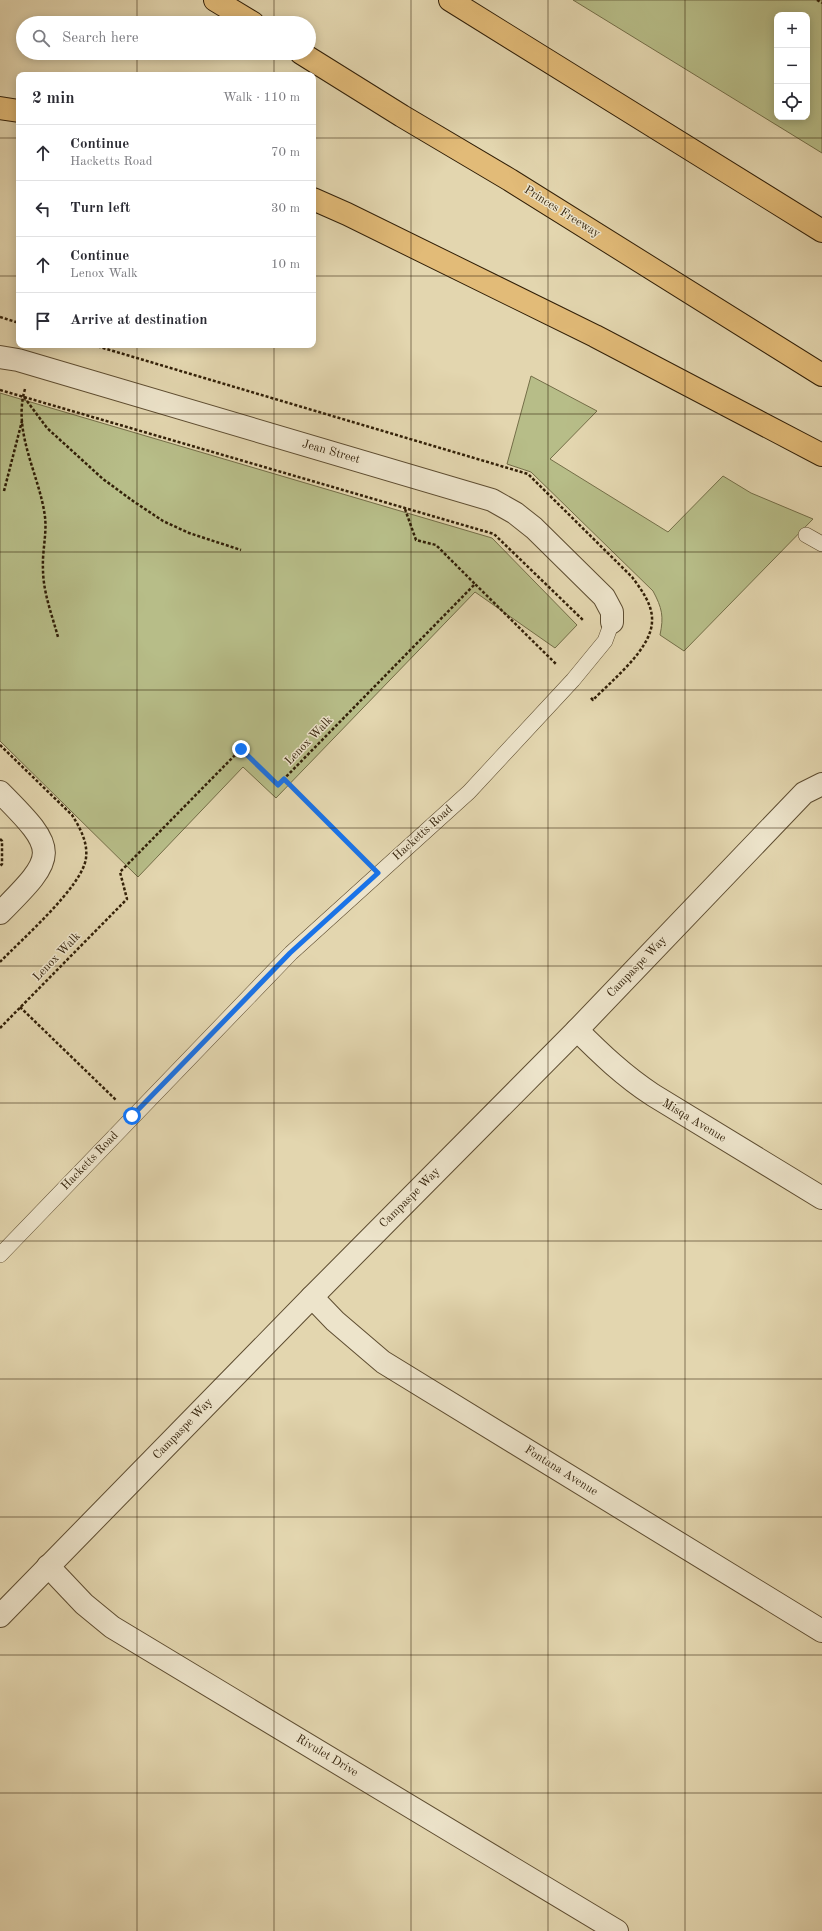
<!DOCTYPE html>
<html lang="en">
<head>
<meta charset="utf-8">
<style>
	:root { --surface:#fff; --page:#f7f7f7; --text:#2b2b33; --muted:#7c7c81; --line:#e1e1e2 }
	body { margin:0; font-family:"Old Standard TT",serif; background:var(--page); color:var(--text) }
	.controls { position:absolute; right:12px; top:12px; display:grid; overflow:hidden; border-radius:8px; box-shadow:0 2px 10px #0003 }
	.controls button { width:36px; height:36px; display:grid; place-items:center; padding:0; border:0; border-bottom:1px solid var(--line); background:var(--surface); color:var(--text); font:20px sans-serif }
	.stop { position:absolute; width:12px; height:12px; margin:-9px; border:3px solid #1a73e8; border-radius:50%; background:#fff }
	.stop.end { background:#1a73e8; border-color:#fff; box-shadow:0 1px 4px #0008 }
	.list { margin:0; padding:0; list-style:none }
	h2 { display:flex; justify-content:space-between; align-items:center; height:52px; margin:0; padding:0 16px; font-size:17px }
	h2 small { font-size:13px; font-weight:400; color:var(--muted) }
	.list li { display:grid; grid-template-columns:26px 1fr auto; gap:12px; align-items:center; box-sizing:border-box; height:56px; padding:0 16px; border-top:1px solid var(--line) }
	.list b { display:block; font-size:15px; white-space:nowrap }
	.list p { margin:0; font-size:13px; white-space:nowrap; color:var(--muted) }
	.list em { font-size:13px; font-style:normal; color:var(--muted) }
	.icon { flex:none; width:22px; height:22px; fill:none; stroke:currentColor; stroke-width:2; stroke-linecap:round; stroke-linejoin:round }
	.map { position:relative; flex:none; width:822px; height:1931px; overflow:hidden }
	.search { position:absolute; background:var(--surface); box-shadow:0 2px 10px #0003; left:16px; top:16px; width:300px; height:44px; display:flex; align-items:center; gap:10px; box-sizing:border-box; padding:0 14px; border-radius:22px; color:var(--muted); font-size:15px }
	.panel { position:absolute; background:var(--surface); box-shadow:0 2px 10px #0003; left:16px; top:72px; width:300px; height:276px; border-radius:8px }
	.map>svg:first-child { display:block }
	.green { fill:#b7bd88; stroke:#746e48; fill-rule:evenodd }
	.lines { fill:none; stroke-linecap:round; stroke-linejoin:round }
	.service-casing { stroke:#5e4d31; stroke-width:16 }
	.minor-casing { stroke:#5e4d31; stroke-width:24 }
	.motorway-casing { stroke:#311f07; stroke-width:24 }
	.path { stroke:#311f07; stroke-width:2.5; stroke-dasharray:3 2; stroke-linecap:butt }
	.service { stroke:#ede4cb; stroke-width:15 }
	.minor { stroke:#ede4cb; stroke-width:22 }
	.motorway { stroke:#e2bb78; stroke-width:22 }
	.route { stroke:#1a73e8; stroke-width:5 }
	.grid { fill:none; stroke:#311f07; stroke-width:1; stroke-opacity:0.55 }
	.labels { text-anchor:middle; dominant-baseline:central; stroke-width:3; stroke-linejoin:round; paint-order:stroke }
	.street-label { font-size:12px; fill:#311f07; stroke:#ede4cb }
</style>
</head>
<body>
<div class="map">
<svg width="822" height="1931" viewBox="0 0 822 1931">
	<rect width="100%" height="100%" fill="#e3d6af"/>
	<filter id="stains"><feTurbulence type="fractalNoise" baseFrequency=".005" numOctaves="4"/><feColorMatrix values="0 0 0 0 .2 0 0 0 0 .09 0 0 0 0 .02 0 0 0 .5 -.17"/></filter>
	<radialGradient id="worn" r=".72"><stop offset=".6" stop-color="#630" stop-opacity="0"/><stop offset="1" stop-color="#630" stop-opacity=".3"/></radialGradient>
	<g class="green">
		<path d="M573,0H822V153ZM777,15H807V117H777Z"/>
		<path d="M531,376L597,411L550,459L668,532L723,476L751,493L813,519L684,651L660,635C664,616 662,608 653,591L531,472L507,464Z"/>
		<path d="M0,393L492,538L577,625L555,648L475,592L276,798L243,767L138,877L0,741Z"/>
	</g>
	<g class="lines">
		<g class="service-casing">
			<g id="service">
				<path d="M806,535L822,544"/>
				<path d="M0,1255L291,953L469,792L573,680L605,641L612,622"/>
			</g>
		</g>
		<g class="minor-casing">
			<g id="minor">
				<path d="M0,357L18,360L492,500L515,513L534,528L604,597L612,612V622"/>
				<path d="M0,792C59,851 58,855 0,913"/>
				<path d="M577,1030C601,1054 624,1076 653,1095L822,1198"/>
				<path d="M312,1297L335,1321L383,1362L822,1631"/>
				<path d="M48,1566L84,1604L112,1627L617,1931"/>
				<path d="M0,1616L312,1297L577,1030L804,793L822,784"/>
			</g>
		</g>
		<g class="motorway-casing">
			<g id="motorway">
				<path d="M215,0L253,23"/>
				<path d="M450,0L822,231"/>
				<path d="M301,53L402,116L510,180L822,375"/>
				<path d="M0,108L19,111"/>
				<path d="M313,199L347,214L595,336L822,455"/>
			</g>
		</g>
		<g class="path">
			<path d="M817,0L822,3"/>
			<path d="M0,317L19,323"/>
			<path d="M93,345L528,474L632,577C641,589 653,605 652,621C652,649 611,681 593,700L590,697"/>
			<path d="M25,389C12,432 40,476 45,517C47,534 42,552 43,569C43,592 52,615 58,637"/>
			<path d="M0,390L494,534L584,621"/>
			<path d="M24,397L47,428L103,479L133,501L163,521L189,533L241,550"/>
			<path d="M4,491L22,421"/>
			<path d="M405,509L416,540L436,545L475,584"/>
			<path d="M0,745L72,815C80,828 88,842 86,858C83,886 21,940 0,962"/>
			<path d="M284,779L361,856"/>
			<path d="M0,839L2,841V864L0,866"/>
			<path d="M20,1007L116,1100"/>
			<path d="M0,1028L127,899L120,872L241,749L278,785L475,584L556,664"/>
		</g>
		<use href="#service" class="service"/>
		<use href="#minor" class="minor"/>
		<use href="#motorway" class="motorway"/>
	</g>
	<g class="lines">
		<path class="route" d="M132,1116L290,953L378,873L284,779L278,785L241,749"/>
	</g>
	<path class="grid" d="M137,0V23M274,0V23M411,0V1931M548,0V1931M685,0V1931M137,53V75M274,53V75M0,138H19M313,138H822M0,276H19M313,276H822M137,345V1931M274,345V1931M0,414H822M0,552H822M0,690H822M0,828H822M0,966H822M0,1103H822M0,1241H822M0,1379H822M0,1517H822M0,1655H822M0,1793H822"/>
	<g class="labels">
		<g class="street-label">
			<text transform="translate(562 212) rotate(32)">Princes Freeway</text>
			<text transform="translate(331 452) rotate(16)">Jean Street</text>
			<text transform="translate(309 741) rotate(-46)">Lenox Walk</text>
			<text transform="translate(423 833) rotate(-42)">Hacketts Road</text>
			<text transform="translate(57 957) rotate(-46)">Lenox Walk</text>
			<text transform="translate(637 967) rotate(-46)">Campaspe Way</text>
			<text transform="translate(694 1121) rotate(31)">Misqa Avenue</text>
			<text transform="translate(90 1161) rotate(-46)">Hacketts Road</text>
			<text transform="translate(410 1198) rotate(-45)">Campaspe Way</text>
			<text transform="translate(183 1429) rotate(-46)">Campaspe Way</text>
			<text transform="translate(561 1471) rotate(32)">Fontana Avenue</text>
			<text transform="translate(327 1756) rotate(31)">Rivulet Drive</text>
		</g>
	</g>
	<rect width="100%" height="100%" filter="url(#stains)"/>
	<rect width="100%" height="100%" fill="url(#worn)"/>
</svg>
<div class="controls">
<button>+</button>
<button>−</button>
<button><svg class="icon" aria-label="locate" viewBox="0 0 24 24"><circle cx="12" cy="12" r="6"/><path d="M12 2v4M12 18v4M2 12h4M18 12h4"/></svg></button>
</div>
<div class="stop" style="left:132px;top:1116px"></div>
<div class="stop end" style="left:241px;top:749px"></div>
<div class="search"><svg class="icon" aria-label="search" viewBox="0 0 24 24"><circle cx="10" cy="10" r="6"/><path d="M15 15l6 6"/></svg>Search here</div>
<section class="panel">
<h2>2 min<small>Walk · 110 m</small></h2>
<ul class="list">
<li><svg class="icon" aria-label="ahead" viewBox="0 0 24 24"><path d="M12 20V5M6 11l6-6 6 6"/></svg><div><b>Continue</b><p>Hacketts Road</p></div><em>70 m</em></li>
<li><svg class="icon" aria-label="left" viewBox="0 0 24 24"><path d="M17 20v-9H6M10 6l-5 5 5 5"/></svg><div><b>Turn left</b></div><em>30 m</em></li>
<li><svg class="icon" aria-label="ahead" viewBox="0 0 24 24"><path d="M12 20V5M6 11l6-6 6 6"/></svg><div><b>Continue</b><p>Lenox Walk</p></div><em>10 m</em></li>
<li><svg class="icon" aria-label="arrive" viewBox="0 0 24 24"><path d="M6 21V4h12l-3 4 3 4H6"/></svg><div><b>Arrive at destination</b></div></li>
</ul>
</section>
</div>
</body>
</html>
